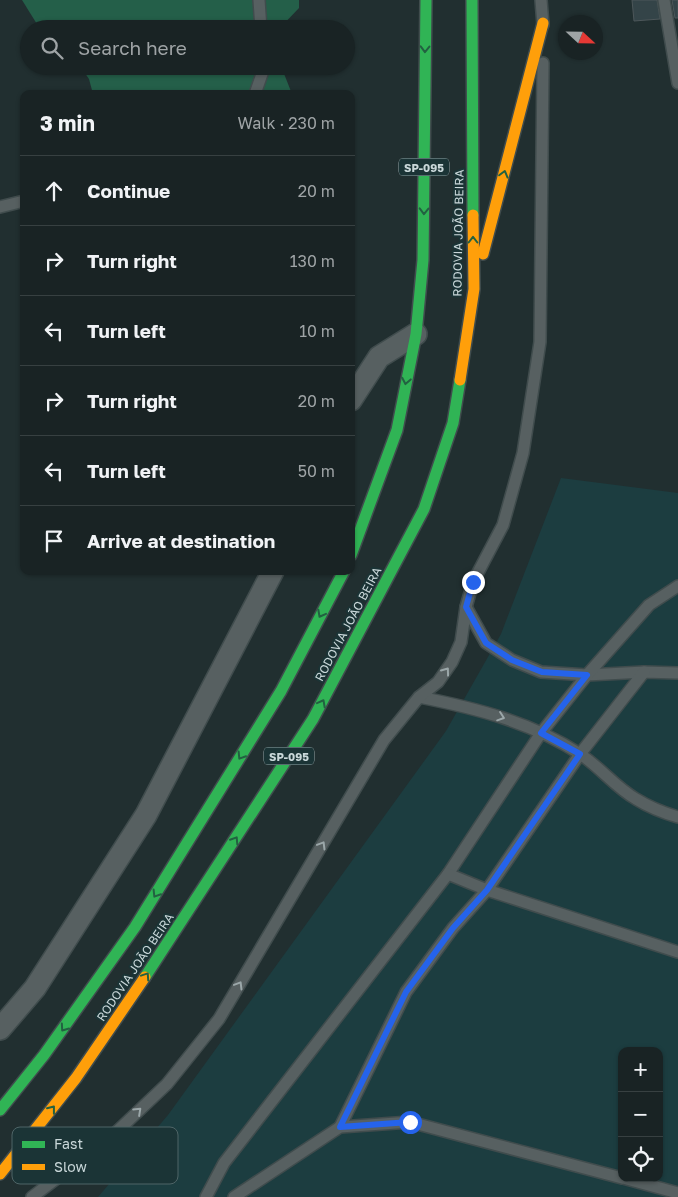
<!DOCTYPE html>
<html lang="en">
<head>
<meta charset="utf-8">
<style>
	:root { --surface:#192324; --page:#262f31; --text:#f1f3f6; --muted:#9fa4a6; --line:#374041 }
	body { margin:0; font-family:"Golos Text",sans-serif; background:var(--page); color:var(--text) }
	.controls { position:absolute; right:15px; bottom:15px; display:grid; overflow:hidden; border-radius:10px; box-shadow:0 1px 4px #0004 }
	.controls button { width:45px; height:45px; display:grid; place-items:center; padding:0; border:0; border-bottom:1px solid var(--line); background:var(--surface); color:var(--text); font:25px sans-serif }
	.compass { position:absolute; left:558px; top:15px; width:45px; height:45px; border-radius:50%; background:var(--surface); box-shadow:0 1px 4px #0004; rotate:112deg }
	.stop { position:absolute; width:15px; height:15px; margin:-11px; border:4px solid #2563eb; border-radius:50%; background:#fff }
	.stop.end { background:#2563eb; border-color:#fff; box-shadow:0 1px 5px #0008 }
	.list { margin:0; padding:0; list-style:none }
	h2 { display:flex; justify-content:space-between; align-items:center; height:65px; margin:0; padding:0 20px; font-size:21px }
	h2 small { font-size:16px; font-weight:400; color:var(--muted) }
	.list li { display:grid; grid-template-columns:32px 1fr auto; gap:15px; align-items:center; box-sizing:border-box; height:70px; padding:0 20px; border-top:1px solid var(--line) }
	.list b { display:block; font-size:19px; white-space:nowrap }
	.list em { font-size:16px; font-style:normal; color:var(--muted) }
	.icon { flex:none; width:28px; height:28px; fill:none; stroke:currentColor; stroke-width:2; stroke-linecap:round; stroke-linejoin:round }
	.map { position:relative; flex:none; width:678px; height:1197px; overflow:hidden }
	.search { position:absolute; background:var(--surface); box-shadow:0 1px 4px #0004; left:20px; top:20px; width:335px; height:55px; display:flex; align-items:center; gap:12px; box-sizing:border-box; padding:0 18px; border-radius:28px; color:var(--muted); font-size:19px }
	.panel { position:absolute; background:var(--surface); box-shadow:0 1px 4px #0004; left:20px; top:90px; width:335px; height:485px; border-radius:10px }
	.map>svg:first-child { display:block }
	.built { fill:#1c3d40; fill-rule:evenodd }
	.forest { fill:#245f49 }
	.building { fill:#344448; stroke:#4d575a }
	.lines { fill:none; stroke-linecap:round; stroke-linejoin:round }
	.lane-casing { stroke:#404c4d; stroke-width:14 }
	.street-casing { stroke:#404c4d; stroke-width:24 }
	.fast-casing { stroke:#404c4d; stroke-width:14 }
	.slow-casing { stroke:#404c4d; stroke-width:14 }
	.lane { stroke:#576061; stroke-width:11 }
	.street { stroke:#576061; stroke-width:21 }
	.fast { stroke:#30b455; stroke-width:11 }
	.slow { stroke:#ff9f0a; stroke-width:11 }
	.oneway { stroke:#226141 }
	.oneway2 { stroke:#9ba7a9 }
	.route { stroke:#2563eb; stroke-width:6 }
	.labels { text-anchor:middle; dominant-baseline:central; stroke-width:4; stroke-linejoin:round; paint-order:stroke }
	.shield { fill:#1b3436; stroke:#95a6a8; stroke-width:1 }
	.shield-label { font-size:11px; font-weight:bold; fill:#c9d7d9 }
	.street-label { font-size:12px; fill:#c9d7d9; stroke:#1b3436 }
	.key { fill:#1b3436; stroke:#4f6567; stroke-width:1 }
	.key-label { font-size:14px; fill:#c9d7d9 }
</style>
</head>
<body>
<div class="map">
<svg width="678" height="1197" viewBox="0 0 678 1197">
	<rect width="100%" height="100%" fill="#212f30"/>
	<path class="built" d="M561,478L678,493V1197H98L168,1115L446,731L501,634ZM622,1051H659V1178H622Z"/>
	<g class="forest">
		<path d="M22,0H299V8L279,29H40Z"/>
		<path d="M80,66H281L292,94H93L89,79Z"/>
	</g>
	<g class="building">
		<path d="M632,0H657L660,19L634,21Z"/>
		<path d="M672,0H678V18H675Z"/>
	</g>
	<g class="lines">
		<g class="lane-casing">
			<g id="lane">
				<path d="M259,0L261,29"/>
				<path d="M541,0L543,25"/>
				<path d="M664,0L678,83"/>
				<path d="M255,94L263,71L262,66"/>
				<path d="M0,207L24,201"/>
				<path d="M466,607L486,643L512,660L541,672L587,675L644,672L678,673"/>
				<path d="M419,697C475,708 531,722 580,754C600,767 615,787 636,799C649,807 664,813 678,817"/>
				<path d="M448,874L541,733L587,675L649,605L678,586"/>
				<path d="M340,1127L406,992L453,928L487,890L580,754L644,672"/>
				<path d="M623,1178L678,1193"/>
				<path d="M32,1197L110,1138L167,1084L219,1019L384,740L419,697L438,682L452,662L461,642L466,607L473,582L503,525L523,453L540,342L543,63"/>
				<path d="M206,1197L224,1163L448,874L487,890L678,952"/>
				<path d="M234,1197L340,1127L410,1122L622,1178"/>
			</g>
		</g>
		<g class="street-casing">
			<g id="street">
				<path d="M351,400L379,357L416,334"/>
				<path d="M0,1029L35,988L146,815L273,571"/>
			</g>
		</g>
		<g class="fast-casing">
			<g id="fast">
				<path d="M472,0L473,215"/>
				<path d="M351,555L397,430L416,334L423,260L426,0"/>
				<path d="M145,977L313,719L424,509L453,423L460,380"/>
				<path d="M0,1110L44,1055L135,927L281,691L344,571"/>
			</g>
		</g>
		<g class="slow-casing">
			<g id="slow">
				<path d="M483,254L543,23"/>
				<path d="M460,380L474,289L473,215"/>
				<path d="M0,1174L76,1078L145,977"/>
			</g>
		</g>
		<use href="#lane" class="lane"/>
		<use href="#street" class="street"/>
		<use href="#fast" class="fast"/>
		<use href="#slow" class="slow"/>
	</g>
	<defs><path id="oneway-chevron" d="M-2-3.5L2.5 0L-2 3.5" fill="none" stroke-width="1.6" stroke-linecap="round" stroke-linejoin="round" transform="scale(1.25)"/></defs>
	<g class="oneway">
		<use href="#oneway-chevron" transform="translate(425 49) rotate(91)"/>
		<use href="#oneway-chevron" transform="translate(504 174) rotate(-75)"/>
		<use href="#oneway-chevron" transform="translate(424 211) rotate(91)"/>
		<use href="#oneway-chevron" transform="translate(473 240) rotate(-90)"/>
		<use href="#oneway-chevron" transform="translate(406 381) rotate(101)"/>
		<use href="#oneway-chevron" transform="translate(321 614) rotate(118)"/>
		<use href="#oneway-chevron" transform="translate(322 703) rotate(-62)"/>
		<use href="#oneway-chevron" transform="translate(241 756) rotate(122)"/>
		<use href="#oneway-chevron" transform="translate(235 840) rotate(-57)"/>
		<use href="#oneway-chevron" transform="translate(156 894) rotate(122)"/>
		<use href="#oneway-chevron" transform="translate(146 976) rotate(-56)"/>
		<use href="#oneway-chevron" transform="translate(64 1028) rotate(125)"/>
		<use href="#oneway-chevron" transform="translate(52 1109) rotate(-52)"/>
	</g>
	<g class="oneway2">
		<use href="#oneway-chevron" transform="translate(446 671) rotate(-54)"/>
		<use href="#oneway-chevron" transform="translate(501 717) rotate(19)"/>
		<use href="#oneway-chevron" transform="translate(322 845) rotate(-59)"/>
		<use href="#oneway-chevron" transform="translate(239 985) rotate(-59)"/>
		<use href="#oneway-chevron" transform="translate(138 1111) rotate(-43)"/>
	</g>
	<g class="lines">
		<path class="route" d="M410,1122L340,1127L406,992L453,928L487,890L580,754L541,733L587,675L542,672L512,660L486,643L466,607L473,582"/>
	</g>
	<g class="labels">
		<g class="shield">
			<rect x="399" y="158.5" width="50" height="17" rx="4"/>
			<rect x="264" y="747.5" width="50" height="17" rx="4"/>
		</g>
		<g class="shield-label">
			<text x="424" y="167">SP-095</text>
			<text x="289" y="756">SP-095</text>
		</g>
		<g class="street-label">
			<text transform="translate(458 233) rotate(-89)">RODOVIA JOÃO BEIRA</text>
			<text transform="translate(348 624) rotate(-62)">RODOVIA JOÃO BEIRA</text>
			<text transform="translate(135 967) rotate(-56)">RODOVIA JOÃO BEIRA</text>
		</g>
	</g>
	<rect x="12" y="1127" width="166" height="57" rx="8" class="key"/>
	<rect x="22" y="1141" width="23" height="7" fill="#30b455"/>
	<rect x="22" y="1164" width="23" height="6" fill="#ff9f0a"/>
	<g class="key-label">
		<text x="54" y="1149">Fast</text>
		<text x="54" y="1172">Slow</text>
	</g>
</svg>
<div class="controls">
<button>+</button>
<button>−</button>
<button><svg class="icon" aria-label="locate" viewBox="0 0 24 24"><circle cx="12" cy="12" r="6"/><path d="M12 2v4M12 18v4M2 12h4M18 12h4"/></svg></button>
</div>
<svg class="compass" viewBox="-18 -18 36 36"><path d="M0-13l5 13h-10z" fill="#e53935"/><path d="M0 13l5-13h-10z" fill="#9fa4a6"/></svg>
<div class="stop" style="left:410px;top:1122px"></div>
<div class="stop end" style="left:473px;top:582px"></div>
<div class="search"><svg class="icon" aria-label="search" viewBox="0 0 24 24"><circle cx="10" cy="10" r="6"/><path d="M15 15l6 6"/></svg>Search here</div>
<section class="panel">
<h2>3 min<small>Walk · 230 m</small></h2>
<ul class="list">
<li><svg class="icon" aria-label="ahead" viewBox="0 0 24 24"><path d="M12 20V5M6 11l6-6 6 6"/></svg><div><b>Continue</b></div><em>20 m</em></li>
<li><svg class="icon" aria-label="right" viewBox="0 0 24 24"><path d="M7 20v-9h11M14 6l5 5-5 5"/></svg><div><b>Turn right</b></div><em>130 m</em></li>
<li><svg class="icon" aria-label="left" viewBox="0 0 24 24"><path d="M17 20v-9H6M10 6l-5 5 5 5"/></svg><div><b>Turn left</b></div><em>10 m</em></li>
<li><svg class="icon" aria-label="right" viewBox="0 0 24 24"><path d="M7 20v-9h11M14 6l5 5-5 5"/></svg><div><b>Turn right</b></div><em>20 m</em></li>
<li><svg class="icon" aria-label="left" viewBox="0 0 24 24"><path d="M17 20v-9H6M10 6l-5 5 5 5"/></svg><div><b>Turn left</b></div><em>50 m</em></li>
<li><svg class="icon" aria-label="arrive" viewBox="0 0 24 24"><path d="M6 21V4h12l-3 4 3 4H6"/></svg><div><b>Arrive at destination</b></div></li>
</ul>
</section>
</div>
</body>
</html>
